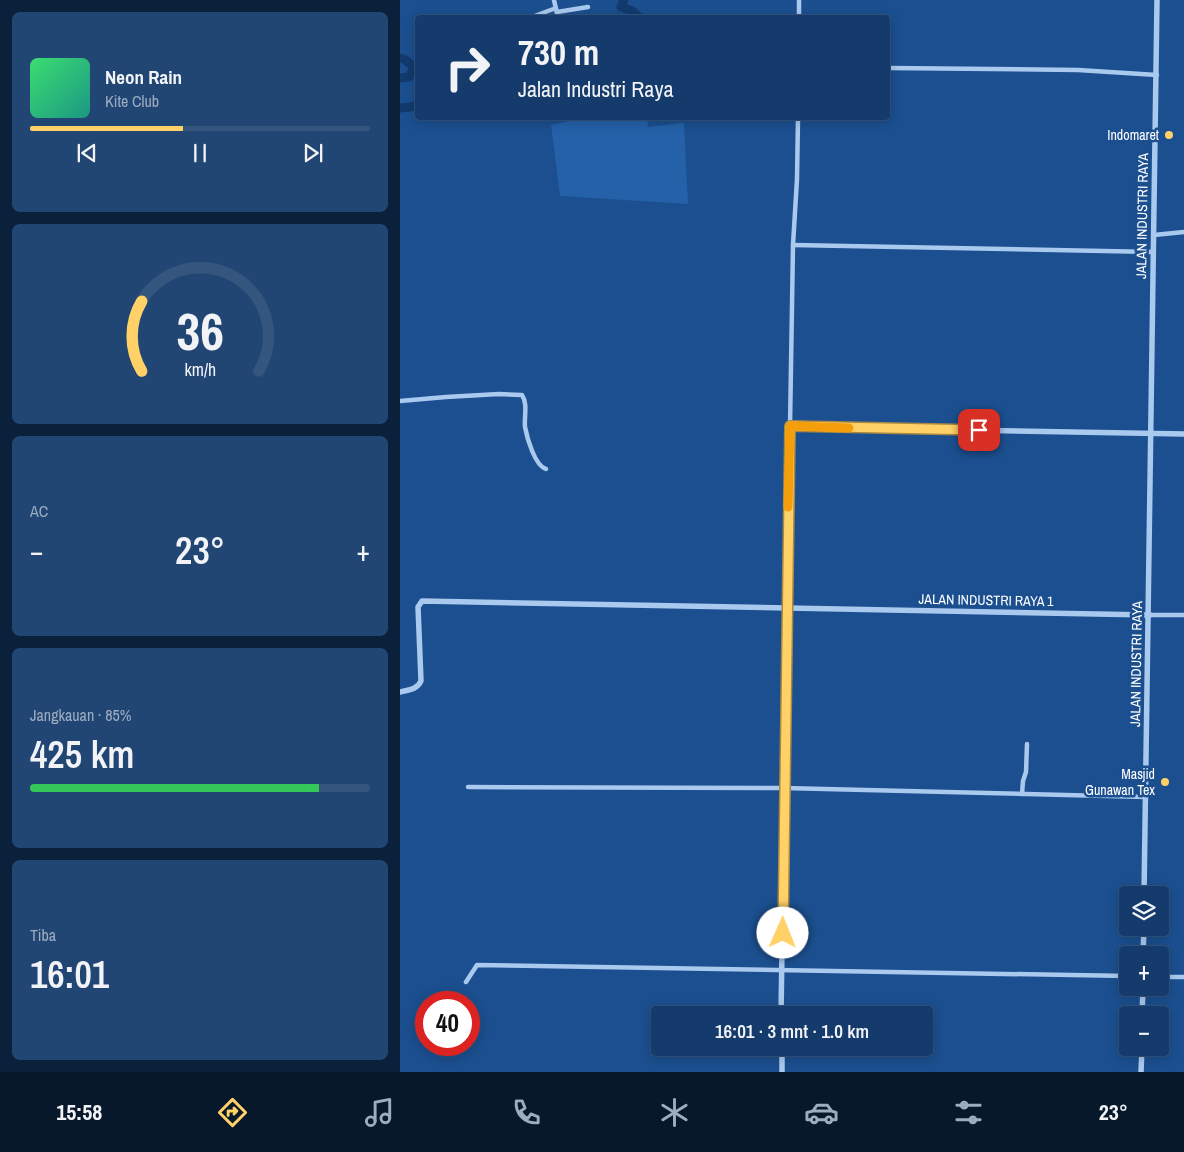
<!DOCTYPE html>
<html lang="id">
<head>
<meta charset="utf-8">
<style>
	body { margin:0; font-family:"Archivo Narrow",sans-serif; background:#214673; color:#f1f3f6; height:100vh; display:flex; flex-direction:column; font-size:19px; white-space:nowrap }
	* { box-sizing:border-box; margin:0 }
	p { font-size:16px; color:#9dadc1 }
	.icon { flex:none; width:28px; height:28px; fill:none; stroke:currentColor; stroke-width:2; stroke-linecap:round; stroke-linejoin:round }
	.map { position:relative; flex:1; overflow:hidden }
	.side { display:flex; flex-direction:column; gap:12px; padding:12px; background:#0b203b; width:400px }
	.side>* { flex:none }
	.hud { position:absolute; left:15px; top:15px; width:475px; height:105px; border-radius:5px; box-shadow:0 2px 12px #0003,0 0 0 1px #33557e; background:#143b6b; color:#f1f3f6; overflow:hidden }
	.tools { position:absolute; left:719px; top:886px; display:grid; gap:10px }
	.tools a { display:grid; place-items:center; width:50px; height:50px; border-radius:5px; background:#143b6b; box-shadow:0 2px 12px #0003,0 0 0 1px #33557e; font-size:25px }
	.speed { position:absolute; left:15px; top:991px; display:flex; gap:10px; font-size:25px; font-weight:700; text-align:center }
	.speed>* { display:grid; place-content:center; width:65px; height:65px; border-radius:50%; background:#143b6b; box-shadow:0 2px 12px #0003,0 0 0 1px #33557e; line-height:1 }
	.speed .limit { border:8px solid #d22; background:#fff; color:#111 }
	.pin { position:absolute; display:grid; place-items:center; width:42px; height:42px; color:#fff; margin:-21px; border-radius:10px; box-shadow:0 2px 8px #0006 }
	.me { position:absolute; width:55px; margin:-28px; rotate:1deg; stroke-linejoin:round; filter:drop-shadow(0 0 4px #0008) }
	.turn { display:flex; align-items:center; gap:18px; height:105px; padding:0 20px; font-size:22px }
	.turn .icon { width:65px; height:65px; stroke-width:2.5 }
	.turn b { display:block; font-size:35px; line-height:42px }
	.big { font-size:38px; font-weight:600; line-height:1.1 }
	.side .tile { flex:1; display:flex; flex-direction:column; justify-content:center; gap:8px; min-width:0; padding:0 18px; border-radius:8px; background:#214673 }
	.side .dial { align-items:center; gap:0 }
	.dial svg { height:130px; overflow:visible; fill:none; stroke:#33557e; stroke-width:7; stroke-linecap:round; text-anchor:middle }
	.dial text { fill:#f1f3f6; stroke:none }
	.song { display:flex; align-items:center; gap:15px }
	.cover { width:60px; height:60px; border-radius:8px; background:linear-gradient(135deg,hsl(140 70% 55%),hsl(170 70% 35%)) }
	.played { height:5px; border-radius:2px; background:linear-gradient(90deg,#ffd166 45%,#33557e 45%) }
	.keys { display:flex; justify-content:space-around; direction:ltr }
	.heat { display:flex; justify-content:space-between; align-items:center; font-size:28px; direction:ltr }
	.charge { height:8px; border-radius:4px; background:linear-gradient(90deg,#34c759 85%,#33557e 0) }
	.trip { position:absolute; left:251px; top:1006px; width:282px; height:50px; border-radius:5px; background:#143b6b; box-shadow:0 2px 12px #0003,0 0 0 1px #33557e; font-weight:600; line-height:50px; text-align:center }
	.menu { display:flex; height:80px; justify-content:space-around; align-items:center; background:#08182b; color:#9dadc1 }
	.menu .icon { width:35px; height:35px }
	.menu .current { color:#ffd166 }
	.menu b { font-size:22px; color:#f1f3f6 }
	main { display:flex; flex:1; min-height:0 }
	.map>svg:first-child { display:block }
	.green { fill:#2461a8 }
	.lines { fill:none; stroke-linecap:round; stroke-linejoin:round }
	.river { stroke:#123a6d; stroke-width:9 }
	.minor { stroke:#a9c9ee; stroke-width:4.5 }
	.tertiary { stroke:#a9c9ee; stroke-width:5.5 }
	.route-casing { stroke:#a68842; stroke-width:12 }
	.route { stroke:#ffd166; stroke-width:9 }
	.slow { stroke:#f59e0b; stroke-width:9 }
	.poi-dot { fill:#ffd166; stroke:#1b4f8f; stroke-width:2 }
	.labels { text-anchor:middle; dominant-baseline:central; stroke-width:5; stroke-linejoin:round; paint-order:stroke }
	.poi-label { font-size:14px; fill:#fff; stroke:#1b4f8f; text-anchor:end }
	.street-label { font-size:14px; fill:#fff; stroke:#1b4f8f }
</style>
</head>
<body>
<main>
<section class="side">
<div class="tile">
<div class="song"><i class="cover"></i><div><b>Neon Rain</b><p>Kite Club</p></div></div>
<div class="played"></div>
<div class="keys"><svg class="icon" aria-label="previous" viewBox="0 0 24 24"><path d="M18 5L8 12l10 7zM5 5v14"/></svg><svg class="icon" aria-label="pause" viewBox="0 0 24 24"><path d="M8 5v14M16 5v14"/></svg><svg class="icon" aria-label="next" viewBox="0 0 24 24"><path d="M6 5l10 7-10 7zM19 5v14"/></svg></div>
</div>
<div class="tile dial"><svg viewBox="0 0 100 80">
<path d="M14 69A42 42 0 1 1 86 69"/>
<path d="M14 69A42 42 0 0 1 14 26" stroke="#ffd166"/>
<text x="50" y="56" font-size="32" font-weight="700">36</text>
<text x="50" y="72" font-size="11">km/h</text>
</svg></div>
<div class="tile"><p>AC</p>
<div class="heat"><a>−</a><b class="big">23°</b><a>+</a></div>
</div>
<div class="tile"><p>Jangkauan · 85%</p><b class="big">425 km</b><div class="charge"></div></div>
<div class="tile"><p>Tiba</p><b class="big">16:01</b></div>
</section>
<div class="map">
<svg width="784" height="1072" viewBox="0 0 784 1072">
	<rect width="100%" height="100%" fill="#1b4f8f"/>
	<path class="green" d="M 184,118 L 247,118 L 248,127 L 284,123 L 288,204 L 160,196 L 151,125 Z"/>
	<g class="lines">
		<g class="river">
			<path d="M 224,0 L 221,7 L 232,11 L 240,18"/>
			<path d="M 0,58 L 4,59 L 14,67 L 9,77 L 0,78"/>
			<path d="M 0,108 L 18,106"/>
		</g>
		<g class="minor">
			<path d="M 154,0 L 158,18"/>
			<path d="M 157,12 L 188,7"/>
			<path d="M 132,17 L 156,8"/>
			<path d="M 399,18 L 399,0"/>
			<path d="M 488,68 L 678,70 L 757,75"/>
			<path d="M 754,235 L 784,232"/>
			<path d="M 393,245 L 754,252"/>
			<path d="M 0,401 L 46,397 L 99,394 L 122,395 C 128,404 124,416 125,427 C 127,438 135,466 146,469"/>
			<path d="M 390,427 L 393,245 L 397,179 L 398,118"/>
			<path d="M 750,615 L 784,615"/>
			<path d="M 68,787 L 384,788 L 746,797"/>
			<path d="M 622,794 L 623,781 L 626,772 L 627,744"/>
			<path d="M 760,977 L 784,977"/>
			<path d="M 66,982 L 77,965 L 728,976"/>
		</g>
		<g class="tertiary">
			<path d="M 0,692 C 8,690 17,690 21,681 L 18,607 L 22,601 L 750,615"/>
			<path d="M 744,895 L 757,0"/>
			<path d="M 743,955 L 744,928"/>
			<path d="M 381,1015 L 390,427 L 784,434"/>
			<path d="M 742,1015 L 743,988"/>
			<path d="M 382,1072 L 382,1048"/>
			<path d="M 741,1072 L 742,1048"/>
		</g>
	</g>
	<g class="lines">
		<defs>
			<path id="route" d="M 383,933 L 390,426 L 579,430"/>
		</defs>
		<use href="#route" class="route-casing"/>
		<use href="#route" class="route"/>
		<path class="slow" d="M 388,507 L 390,426 L 449,428"/>
	</g>
	<g class="poi-dot">
		<circle cx="769" cy="135" r="5"/>
		<circle cx="765" cy="782" r="5"/>
	</g>
	<g class="labels">
		<g class="poi-label">
			<text x="759" y="135">Indomaret</text>
			<text x="755" y="774">Masjid<tspan x="755" dy="16">Gunawan Tex</tspan></text>
		</g>
		<g class="street-label">
			<text transform="translate(742 216) rotate(-89)">JALAN INDUSTRI RAYA</text>
			<text transform="translate(586 600) rotate(1)">JALAN INDUSTRI RAYA 1</text>
			<text transform="translate(736 664) rotate(-89)">JALAN INDUSTRI RAYA</text>
		</g>
	</g>
</svg>
<div class="tools">
<a><svg class="icon" aria-label="layers" viewBox="0 0 24 24"><path d="M12 4l9 5-9 5-9-5zM3 14l9 5 9-5"/></svg></a>
<a>+</a>
<a>−</a>
</div>
<div class="speed"><div class="limit">40</div></div>
<div class="pin" style="left:579px;top:430px;background:#d93025"><svg class="icon" aria-label="arrive" viewBox="0 0 24 24"><path d="M6 21V4h12l-3 4 3 4H6"/></svg></div>
<svg class="me" style="left:383px;top:933px" viewBox="-20 -20 40 40"><circle r="19" fill="#fff"/><path d="M0-13L10 11 0 6-10 11z" fill="#ffd166"/></svg>
<div class="trip">16:01 · 3 mnt · 1.0 km</div>
<div class="hud">
<div class="turn"><svg class="icon" aria-label="right" viewBox="0 0 24 24"><path d="M7 20v-9h11M14 6l5 5-5 5"/></svg><div><b>730 m</b>Jalan Industri Raya</div></div>
</div>
</div>
</main>
<nav class="menu">
<b>15:58</b>
<svg class="icon current" aria-label="directions" viewBox="0 0 24 24"><path d="M12 3l9 9-9 9-9-9zM9 14v-3h6M13 9l2 2-2 2"/></svg>
<svg class="icon" aria-label="music" viewBox="0 0 24 24"><path d="M9 18V5l10-2v13"/><circle cx="6" cy="18" r="3"/><circle cx="16" cy="16" r="3"/></svg>
<svg class="icon" aria-label="phone" viewBox="0 0 24 24"><path d="M5 4h4l2 5-3 2q2 4 5 5l2-3 5 2v4C11 20 4 13 5 4z"/></svg>
<svg class="icon" aria-label="climate" viewBox="0 0 24 24"><path d="M12 3v18M4 7l16 10M4 17L20 7"/></svg>
<svg class="icon" aria-label="car" viewBox="0 0 24 24"><path d="M5 17H2v-5l4-1 3-4h7l3 4 3 1v5h-3M9 17h6M6 11h13"/><circle cx="7" cy="17" r="2"/><circle cx="17" cy="17" r="2"/></svg>
<svg class="icon" aria-label="filters" viewBox="0 0 24 24"><path d="M4 7h16M4 17h16"/><circle cx="9" cy="7" r="2"/><circle cx="15" cy="17" r="2"/></svg>
<b>23°</b>
</nav>
</body>
</html>
